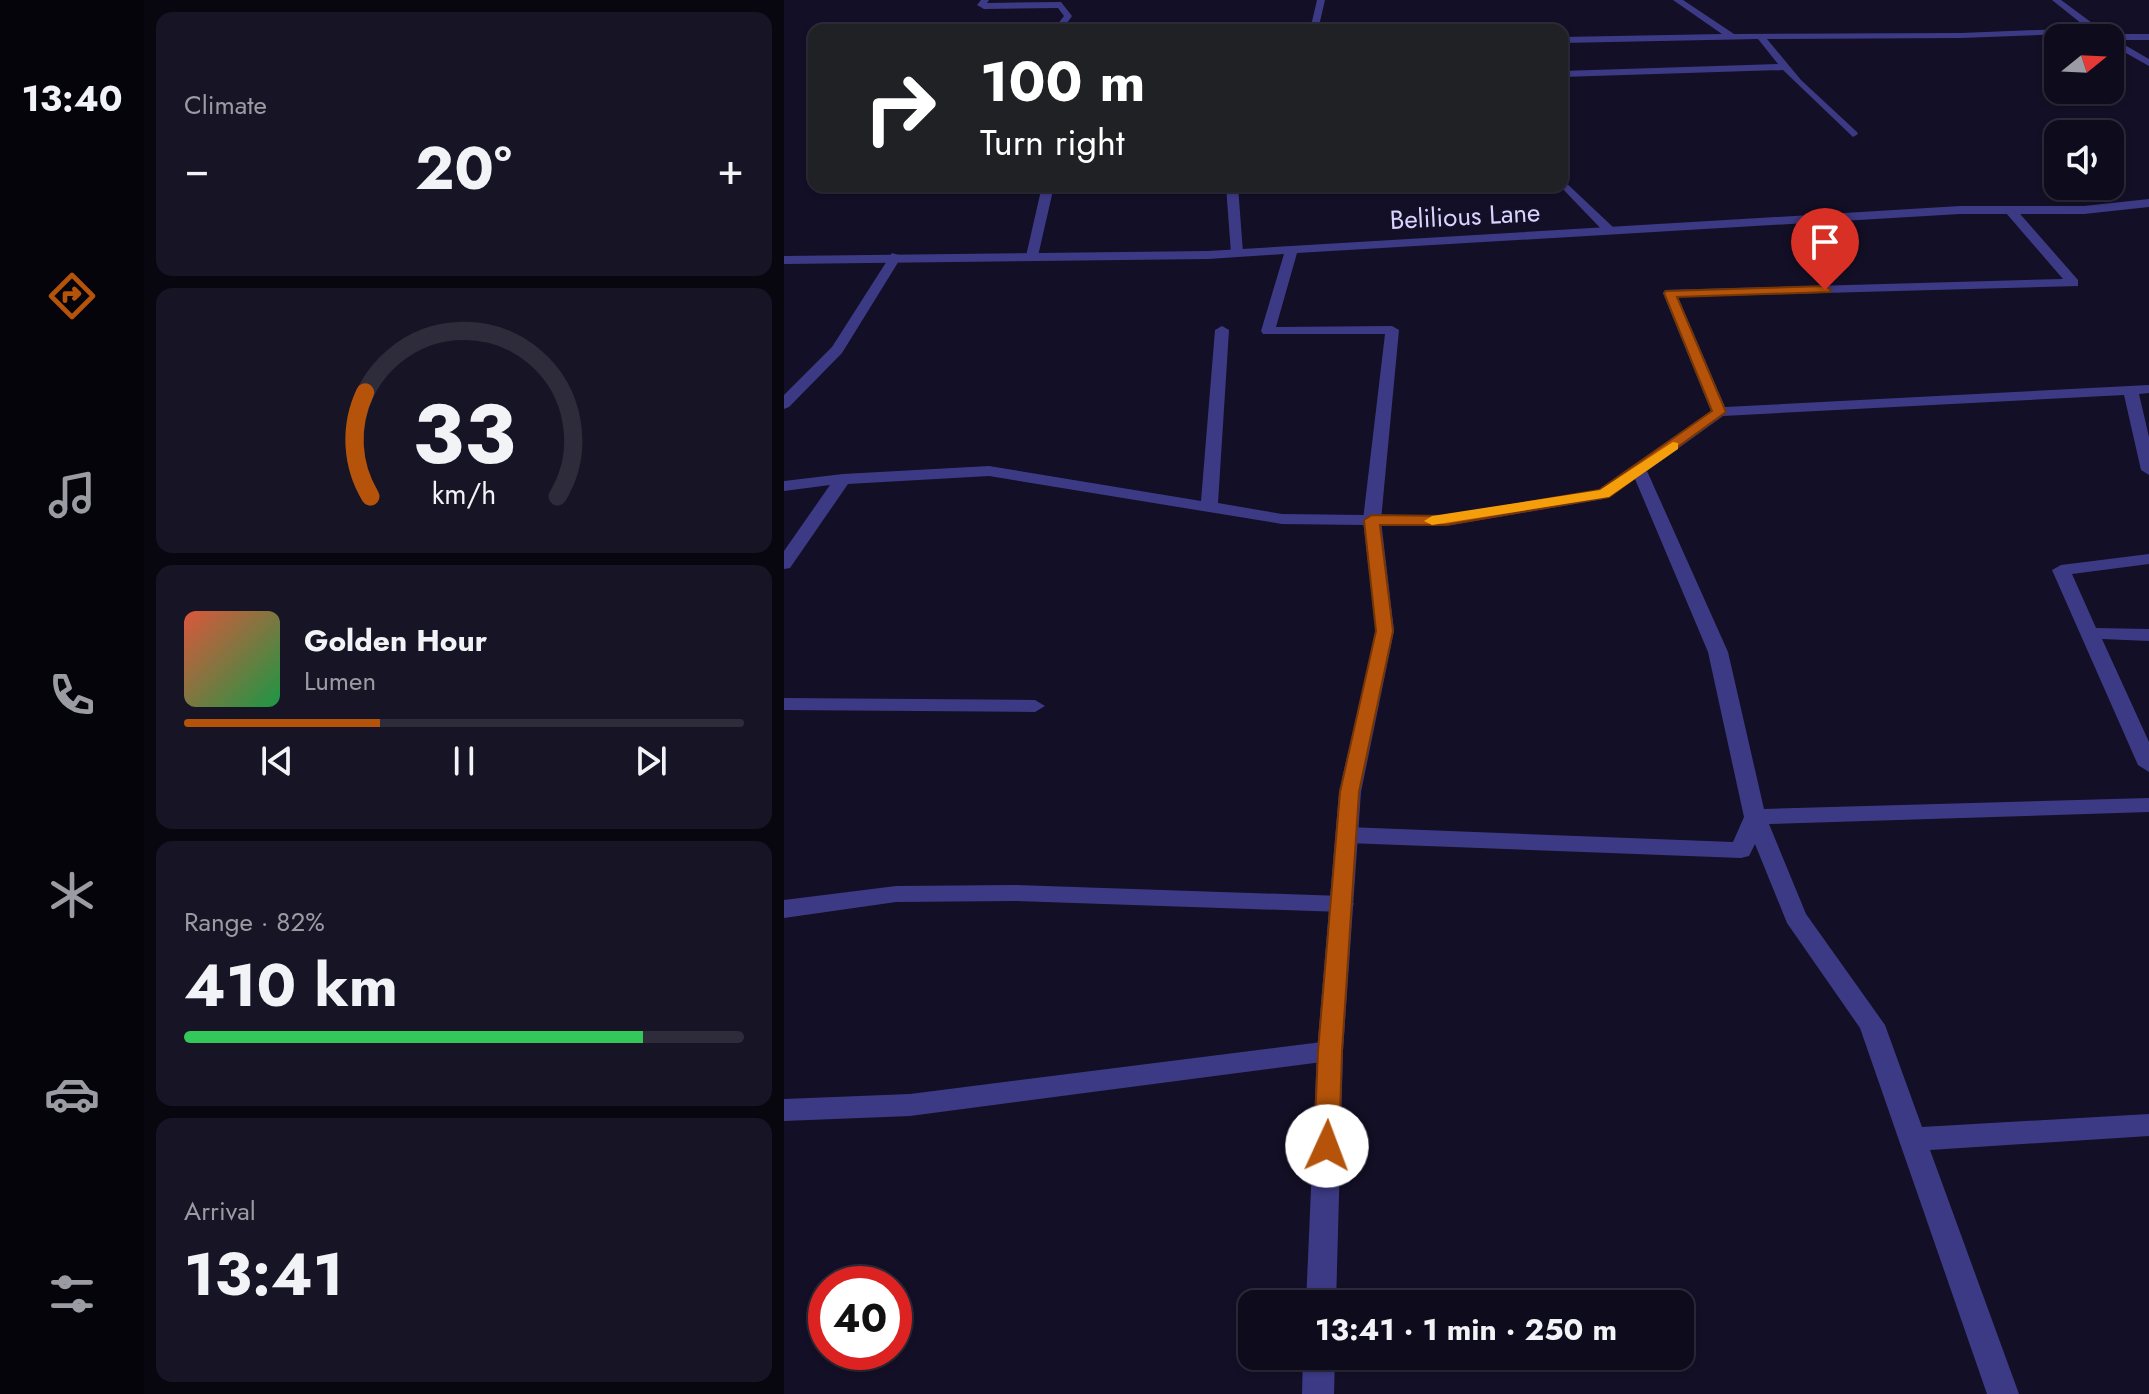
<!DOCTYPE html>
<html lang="en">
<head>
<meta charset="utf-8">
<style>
	body { margin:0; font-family:Jost,sans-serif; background:#171425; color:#f1f3f6; height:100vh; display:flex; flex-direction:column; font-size:30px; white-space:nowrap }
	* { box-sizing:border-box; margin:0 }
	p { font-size:26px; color:#9b9ba3 }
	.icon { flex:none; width:44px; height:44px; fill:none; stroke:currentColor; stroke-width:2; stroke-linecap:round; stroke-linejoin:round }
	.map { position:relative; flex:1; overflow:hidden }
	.side { display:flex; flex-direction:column; gap:12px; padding:12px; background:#08060f; width:640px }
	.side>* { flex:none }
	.hud { position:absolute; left:24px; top:24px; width:760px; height:168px; border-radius:16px; box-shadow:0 2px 6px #0004,0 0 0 2px #2e2b3b; background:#202124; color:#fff; overflow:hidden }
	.needle { width:52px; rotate:72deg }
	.buttons { position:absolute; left:1260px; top:24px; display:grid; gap:16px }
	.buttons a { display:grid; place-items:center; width:80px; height:80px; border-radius:16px; background:#0e0b1c; box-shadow:0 2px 6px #0004,0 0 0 2px #2e2b3b; font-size:40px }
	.speed { position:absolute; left:24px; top:1266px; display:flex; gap:16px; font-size:40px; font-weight:700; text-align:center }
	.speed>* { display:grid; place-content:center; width:104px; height:104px; border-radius:50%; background:#0e0b1c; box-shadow:0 2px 6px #0004,0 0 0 2px #2e2b3b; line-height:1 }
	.speed .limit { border:12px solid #d22; background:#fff; color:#111 }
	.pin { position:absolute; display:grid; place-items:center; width:68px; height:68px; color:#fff; margin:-82px -34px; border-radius:50% 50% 50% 0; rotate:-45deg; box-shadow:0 0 8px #0007 }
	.pin .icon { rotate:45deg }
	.me { position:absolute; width:88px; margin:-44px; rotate:2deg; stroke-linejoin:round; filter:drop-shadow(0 0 6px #0008) }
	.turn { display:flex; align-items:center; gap:28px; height:168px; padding:0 40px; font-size:36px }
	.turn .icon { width:104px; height:104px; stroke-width:2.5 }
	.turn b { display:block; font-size:56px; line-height:68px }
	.big { font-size:60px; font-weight:700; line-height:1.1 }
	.side .tile { flex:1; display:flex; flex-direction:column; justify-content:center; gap:12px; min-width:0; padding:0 28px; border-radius:16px; background:#171425 }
	.side .dial { align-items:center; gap:0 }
	.dial svg { height:208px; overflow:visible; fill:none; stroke:#2e2b3b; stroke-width:7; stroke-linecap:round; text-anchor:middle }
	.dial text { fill:#f1f3f6; stroke:none }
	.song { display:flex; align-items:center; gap:24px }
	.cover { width:96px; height:96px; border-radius:12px; background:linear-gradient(135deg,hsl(10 70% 55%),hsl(140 70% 35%)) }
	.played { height:8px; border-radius:4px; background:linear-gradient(90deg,#b45309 35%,#2e2b3b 35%) }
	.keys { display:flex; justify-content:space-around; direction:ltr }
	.heat { display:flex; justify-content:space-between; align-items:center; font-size:44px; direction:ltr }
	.charge { height:12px; border-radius:6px; background:linear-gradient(90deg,#34c759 82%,#2e2b3b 0) }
	.trip { position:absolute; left:454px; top:1290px; width:456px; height:80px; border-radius:16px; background:#0e0b1c; box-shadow:0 2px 6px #0004,0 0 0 2px #2e2b3b; font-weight:700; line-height:80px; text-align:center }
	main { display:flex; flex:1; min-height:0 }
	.dock { display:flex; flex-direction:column; width:144px; justify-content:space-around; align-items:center; background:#06040b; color:#9b9ba3 }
	.dock .icon { width:56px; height:56px }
	.dock .current { color:#b45309 }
	.dock b { font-size:36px; color:#f1f3f6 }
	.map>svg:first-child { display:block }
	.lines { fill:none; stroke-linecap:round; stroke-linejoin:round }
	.service { fill:#3d3a85; fill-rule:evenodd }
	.minor { fill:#3d3a85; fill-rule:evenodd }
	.tertiary { fill:#3d3a85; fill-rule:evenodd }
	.route { fill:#b45309; stroke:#753606; stroke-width:2 }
	.slow { fill:#f59e0b }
	.labels { text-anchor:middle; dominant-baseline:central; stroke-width:8; stroke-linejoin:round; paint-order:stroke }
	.far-street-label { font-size:26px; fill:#d9d4ff; stroke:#130f26 }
</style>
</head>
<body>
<main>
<nav class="dock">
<b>13:40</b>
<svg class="icon current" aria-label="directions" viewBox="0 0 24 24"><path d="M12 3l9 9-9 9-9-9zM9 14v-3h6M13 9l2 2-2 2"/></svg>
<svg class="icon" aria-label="music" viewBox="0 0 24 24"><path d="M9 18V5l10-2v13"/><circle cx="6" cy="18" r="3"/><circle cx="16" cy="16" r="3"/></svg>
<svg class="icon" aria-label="phone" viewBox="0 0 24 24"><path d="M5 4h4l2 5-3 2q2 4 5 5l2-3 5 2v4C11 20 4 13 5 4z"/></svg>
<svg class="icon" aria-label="climate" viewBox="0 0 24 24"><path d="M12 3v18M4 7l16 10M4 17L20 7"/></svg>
<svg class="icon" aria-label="car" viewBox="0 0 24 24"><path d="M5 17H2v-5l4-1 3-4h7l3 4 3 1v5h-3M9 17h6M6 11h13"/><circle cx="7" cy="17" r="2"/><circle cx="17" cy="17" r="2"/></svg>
<svg class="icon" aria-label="filters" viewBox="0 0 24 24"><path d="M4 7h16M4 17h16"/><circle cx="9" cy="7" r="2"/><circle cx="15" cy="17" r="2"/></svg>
</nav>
<section class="side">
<div class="tile"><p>Climate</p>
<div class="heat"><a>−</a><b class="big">20°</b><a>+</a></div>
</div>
<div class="tile dial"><svg viewBox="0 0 100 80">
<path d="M14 69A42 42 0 1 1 86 69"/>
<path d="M14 69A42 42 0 0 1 12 29" stroke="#b45309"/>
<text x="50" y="56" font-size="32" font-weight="700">33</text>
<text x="50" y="72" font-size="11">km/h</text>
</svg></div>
<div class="tile">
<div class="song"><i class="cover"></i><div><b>Golden Hour</b><p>Lumen</p></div></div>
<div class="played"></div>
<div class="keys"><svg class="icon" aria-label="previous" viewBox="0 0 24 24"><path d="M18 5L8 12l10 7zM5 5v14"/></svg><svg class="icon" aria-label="pause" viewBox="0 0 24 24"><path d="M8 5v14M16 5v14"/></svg><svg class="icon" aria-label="next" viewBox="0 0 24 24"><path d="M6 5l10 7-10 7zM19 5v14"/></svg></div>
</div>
<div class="tile"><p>Range · 82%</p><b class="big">410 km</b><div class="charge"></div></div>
<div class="tile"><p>Arrival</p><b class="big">13:41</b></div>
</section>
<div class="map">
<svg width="1365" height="1394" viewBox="0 0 1365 1394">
	<rect width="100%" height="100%" fill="#130f26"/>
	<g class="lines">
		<g class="service">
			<path d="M 1222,207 L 1230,207 L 1294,280 L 1294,286 L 894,297 L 941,407 L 1365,385 L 1365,393 L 1355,394 L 1365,437 L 1365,475 L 1357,470 L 1340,395 L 939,416 L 863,471 L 944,652 L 980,809 L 1365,798 L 1365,812 L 985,824 L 1022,914 L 1101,1025 L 1138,1127 L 1365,1114 L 1365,1136 L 1146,1150 L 1235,1394 L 1203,1394 L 1076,1028 L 1003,923 L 971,844 L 965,856 L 957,858 L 563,843 L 555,840 L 552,835 L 555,830 L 563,827 L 949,842 L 960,817 L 924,652 L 851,479 L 820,499 L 662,526 L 498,524 L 205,476 L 64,484 L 6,568 L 0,569 L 0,551 L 46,485 L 0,491 L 0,481 L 59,474 L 205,466 L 417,501 L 431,330 L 438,326 L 445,330 L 434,503 L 498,514 L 662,516 L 815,490 L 927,411 L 879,293 L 881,290 L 1279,279 L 1222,213 Z"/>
			<path d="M 108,253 L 118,256 L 58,353 L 5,407 L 0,409 L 0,395 L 48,347 Z"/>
			<path d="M 1365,554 L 1365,564 L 1288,574 L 1312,628 L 1365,629 L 1365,641 L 1318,639 L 1365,742 L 1365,772 L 1354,765 L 1268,570 L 1277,565 Z"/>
			<path d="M 0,698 L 251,700 L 261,706 L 251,712 L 0,710 Z"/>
			<path d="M 546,1041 L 555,1044 L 559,1051 L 555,1058 L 546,1061 L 126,1116 L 0,1121 L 0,1099 L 126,1094 Z"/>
		</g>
		<g class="minor">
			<path d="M 197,0 L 205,0 L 203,3 L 277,2 L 288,16 L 278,30 L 269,30 L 280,16 L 274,8 L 200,9 L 193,5 Z"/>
			<path d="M 533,0 L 541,0 L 534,30 L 526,30 Z"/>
			<path d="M 889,0 L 899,0 L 950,34 L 1177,33 L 1303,28 L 1268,0 L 1277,0 L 1323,34 L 1365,34 L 1365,40 L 1332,40 L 1365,59 L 1365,66 L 1326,44 L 1326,38 L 1316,38 L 1309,33 L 1177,38 L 983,39 L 1017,80 L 1073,132 L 1074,134 L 1069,137 L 999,70 L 778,77 L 778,71 L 994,64 L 974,39 L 778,43 L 778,37 L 938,34 Z"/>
			<path d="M 778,179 L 830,228 L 830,234 L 822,234 L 776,186 Z"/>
			<path d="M 258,186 L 270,186 L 254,256 L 248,260 L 242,256 Z"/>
			<path d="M 442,186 L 454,186 L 459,253 L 453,257 L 447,253 Z"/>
			<path d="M 232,885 L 558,896 L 566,898 L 570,904 L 566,910 L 558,912 L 232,901 L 112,902 L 0,918 L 0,900 L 112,886 Z"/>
		</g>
		<g class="tertiary">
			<path d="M 1365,199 L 1365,207 L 1300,214 L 1176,214 L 513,253 L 492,327 L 608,326 L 615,330 L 597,520 L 610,631 L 577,792 L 559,1051 L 552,1304 L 522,1304 L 533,1051 L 555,792 L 592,631 L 579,520 L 601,334 L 479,334 L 477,331 L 500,254 L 424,259 L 0,264 L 0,256 L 424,251 L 1176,206 L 1300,206 Z"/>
			<path d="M 519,1356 L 551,1356 L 550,1394 L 518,1394 Z"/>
		</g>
	</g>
	<path class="route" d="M 1041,286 L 1047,290 L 1045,292 L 893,297 L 942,412 L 825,497 L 662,525 L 596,525 L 609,631 L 575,792 L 558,1051 L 555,1146 L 551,1154 L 543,1157 L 534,1154 L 530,1146 L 534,1051 L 556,792 L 592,631 L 580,520 L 588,515 L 662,516 L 815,490 L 928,411 L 880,293 L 882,291 Z"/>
	<path class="slow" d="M 889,442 L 894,443 L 894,449 L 825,497 L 648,525 L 640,521 L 648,516 L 816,490 Z"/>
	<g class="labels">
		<g class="far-street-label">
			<text transform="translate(681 216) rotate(-3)">Belilious Lane</text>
		</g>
	</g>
</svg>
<div class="buttons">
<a><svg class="needle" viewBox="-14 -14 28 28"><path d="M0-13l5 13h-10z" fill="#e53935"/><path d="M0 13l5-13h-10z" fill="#9b9ba3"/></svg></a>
<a><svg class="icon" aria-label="sound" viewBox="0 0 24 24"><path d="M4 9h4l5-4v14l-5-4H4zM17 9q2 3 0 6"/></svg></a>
</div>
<div class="speed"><div class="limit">40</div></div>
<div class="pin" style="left:1041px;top:290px;background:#d93025"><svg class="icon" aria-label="arrive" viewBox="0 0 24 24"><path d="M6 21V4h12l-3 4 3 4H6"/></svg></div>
<svg class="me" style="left:543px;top:1146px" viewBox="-20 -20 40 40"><circle r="19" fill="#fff"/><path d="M0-13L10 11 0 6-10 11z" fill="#b45309"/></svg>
<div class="trip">13:41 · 1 min · 250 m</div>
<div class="hud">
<div class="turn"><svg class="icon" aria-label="right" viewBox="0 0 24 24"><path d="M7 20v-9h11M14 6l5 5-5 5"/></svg><div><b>100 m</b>Turn right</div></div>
</div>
</div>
</main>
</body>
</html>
